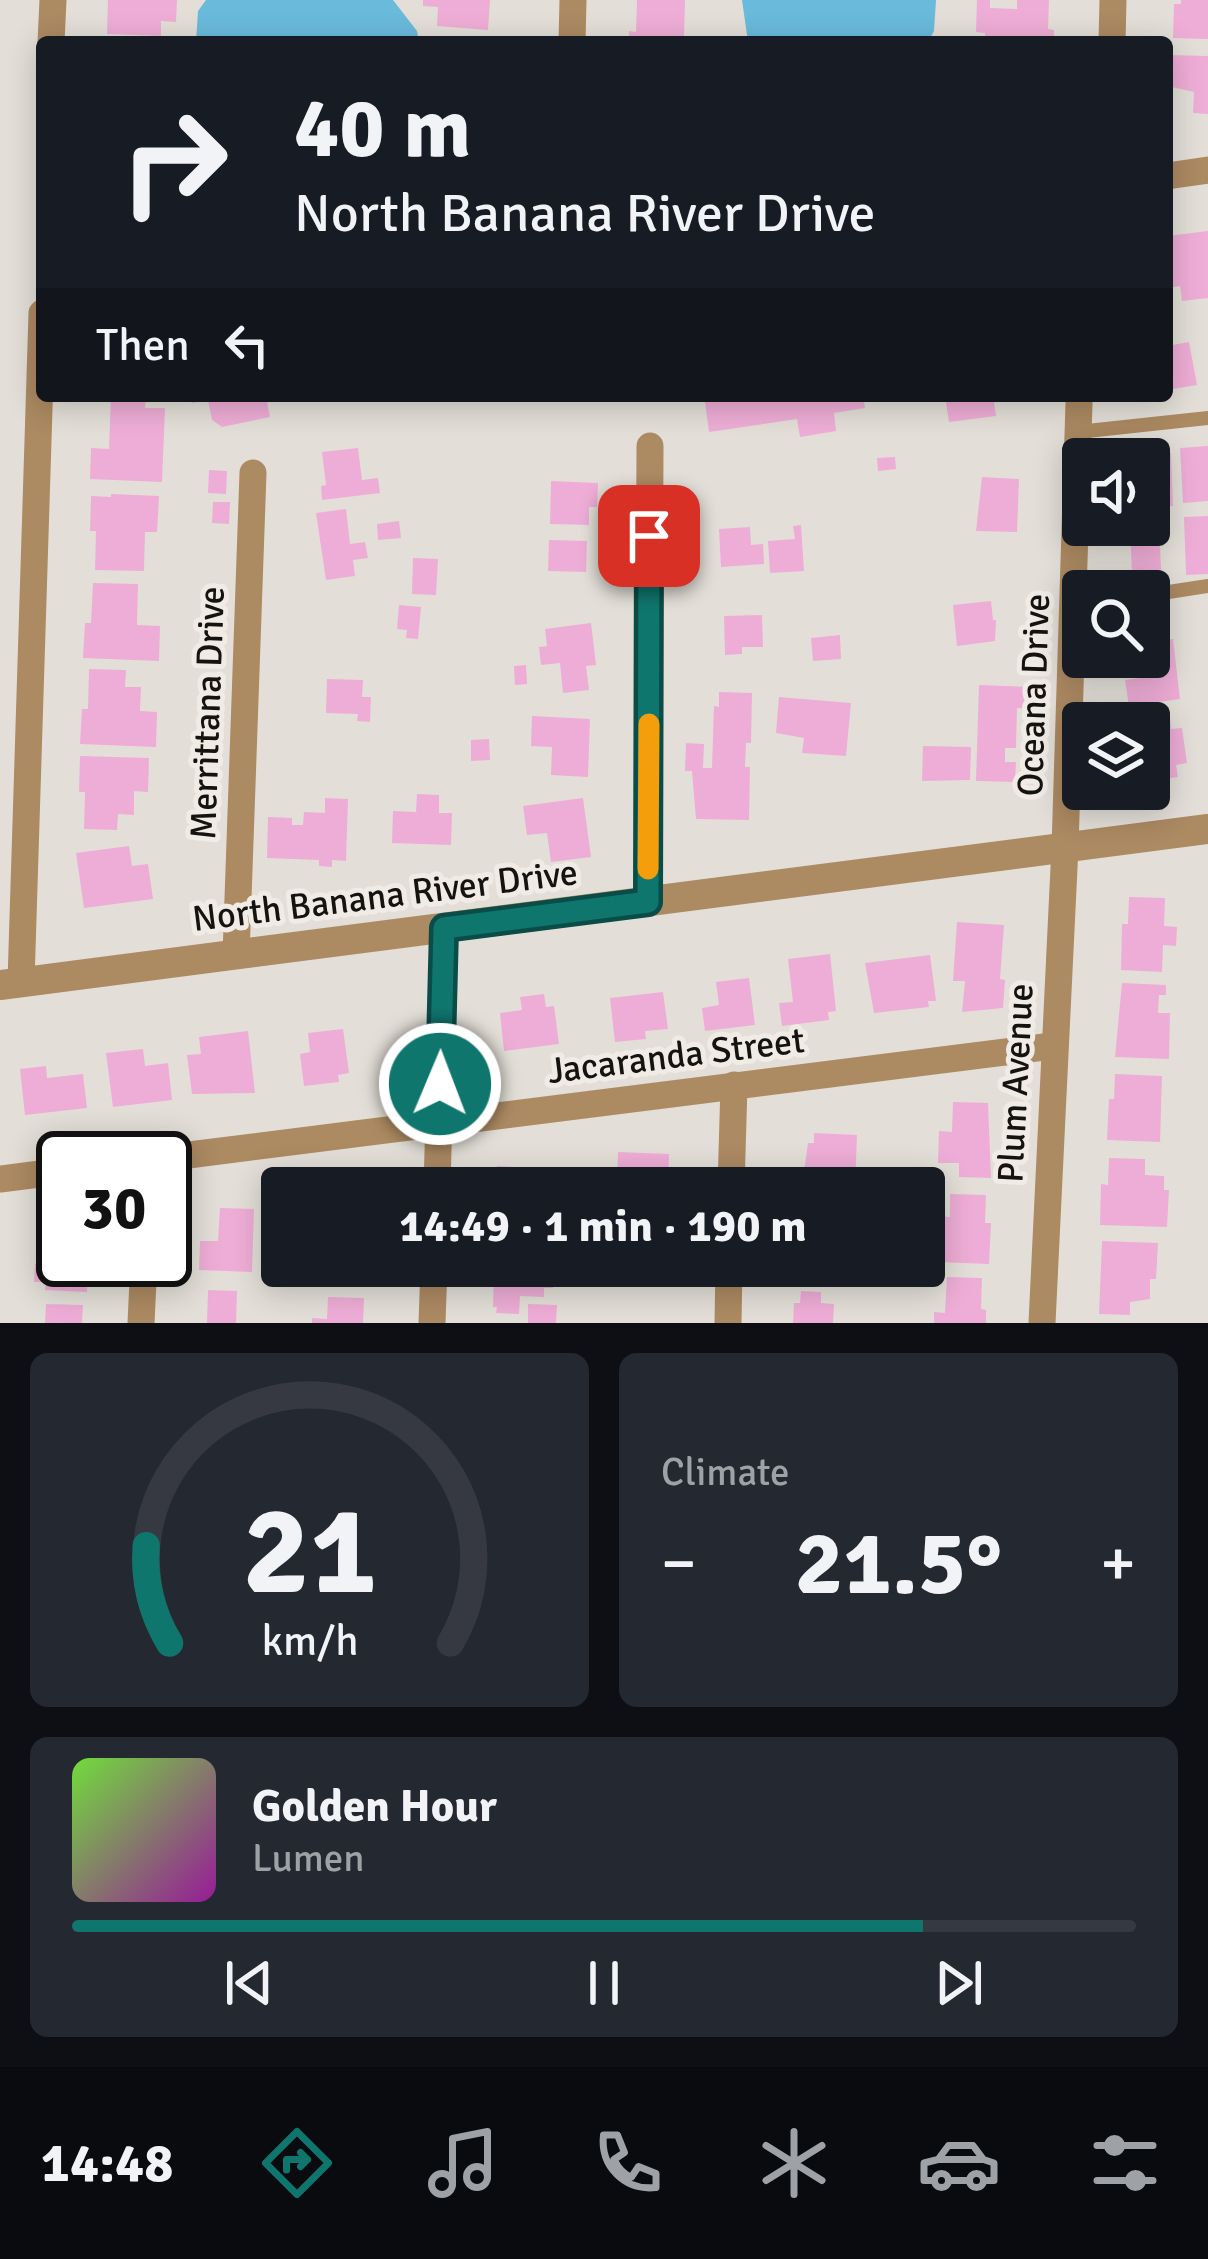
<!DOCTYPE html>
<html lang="en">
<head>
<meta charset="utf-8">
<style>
	body { margin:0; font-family:Signika,sans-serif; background:#242831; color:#f1f3f6; height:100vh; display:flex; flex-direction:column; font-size:45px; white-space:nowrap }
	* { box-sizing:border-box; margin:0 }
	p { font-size:39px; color:#9ea1a6 }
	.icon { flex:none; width:66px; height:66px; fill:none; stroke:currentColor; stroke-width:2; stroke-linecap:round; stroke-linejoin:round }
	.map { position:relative; height:1323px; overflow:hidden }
	.sheet { display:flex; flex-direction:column; gap:30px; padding:30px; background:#0d0f14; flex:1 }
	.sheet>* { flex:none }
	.guide { position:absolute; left:36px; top:36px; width:1137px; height:366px; border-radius:12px; box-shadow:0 6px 30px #0003; background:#171b24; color:#f1f3f6; overflow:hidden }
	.tools { position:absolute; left:1062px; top:438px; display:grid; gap:24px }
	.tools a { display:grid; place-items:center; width:108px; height:108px; border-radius:12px; background:#171b24; box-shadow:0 6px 30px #0003; font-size:60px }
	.speed { position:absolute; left:36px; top:1131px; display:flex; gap:24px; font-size:60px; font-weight:700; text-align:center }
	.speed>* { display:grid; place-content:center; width:156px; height:156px; border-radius:50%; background:#171b24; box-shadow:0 6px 30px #0003; line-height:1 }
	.speed .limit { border:6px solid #111; border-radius:18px; background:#fff; color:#111 }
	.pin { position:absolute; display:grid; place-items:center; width:102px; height:102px; color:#fff; margin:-51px; border-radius:24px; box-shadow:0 6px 18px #0006 }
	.me { position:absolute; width:132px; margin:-66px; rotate:1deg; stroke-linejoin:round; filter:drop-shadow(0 0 9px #0008) }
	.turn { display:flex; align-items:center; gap:42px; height:252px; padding:0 60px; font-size:54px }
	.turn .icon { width:156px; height:156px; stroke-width:2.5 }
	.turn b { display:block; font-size:84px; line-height:102px }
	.then { display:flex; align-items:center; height:114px; padding:0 60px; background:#0003; gap:24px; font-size:45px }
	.big { font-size:90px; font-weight:700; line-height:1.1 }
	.sheet .widget { flex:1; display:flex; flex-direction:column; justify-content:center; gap:18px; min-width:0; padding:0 42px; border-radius:18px; background:#242831 }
	.sheet .dial { align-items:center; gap:0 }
	.dial svg { height:312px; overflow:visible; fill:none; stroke:#363941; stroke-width:7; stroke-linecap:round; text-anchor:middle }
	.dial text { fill:#f1f3f6; stroke:none }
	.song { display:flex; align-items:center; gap:36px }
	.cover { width:144px; height:144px; border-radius:18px; background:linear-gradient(135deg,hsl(100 70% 55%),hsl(300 70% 35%)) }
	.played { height:12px; border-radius:6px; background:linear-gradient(90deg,#0f766e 80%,#363941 80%) }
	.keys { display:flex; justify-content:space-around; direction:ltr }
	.heat { display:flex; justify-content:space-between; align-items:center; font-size:66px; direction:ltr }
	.sheet .tiles { flex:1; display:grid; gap:30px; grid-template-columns:1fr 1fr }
	.widget:last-child { grid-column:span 2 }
	.trip { position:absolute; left:261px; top:1167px; width:684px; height:120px; border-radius:12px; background:#171b24; box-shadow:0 6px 30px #0003; font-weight:700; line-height:120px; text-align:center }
	.dock { display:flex; height:192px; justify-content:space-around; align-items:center; background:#090b0e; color:#9ea1a6 }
	.dock .icon { width:84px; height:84px }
	.dock .active { color:#0f766e }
	.dock b { font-size:54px; color:#f1f3f6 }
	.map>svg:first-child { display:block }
	.water { fill:#6abadc }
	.building { fill:#eeadd6 }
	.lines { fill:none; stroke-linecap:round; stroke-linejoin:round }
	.service { stroke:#ac8a62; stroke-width:14 }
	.minor { stroke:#ac8a62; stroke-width:27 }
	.tertiary { stroke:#ac8a62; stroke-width:30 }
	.route-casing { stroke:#0a4d48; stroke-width:30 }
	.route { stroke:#0f766e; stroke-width:21 }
	.slow { stroke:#f59e0b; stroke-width:21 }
	.labels { text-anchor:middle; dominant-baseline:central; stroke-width:10; stroke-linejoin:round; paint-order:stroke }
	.street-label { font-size:36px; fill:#141310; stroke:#f0ece5 }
</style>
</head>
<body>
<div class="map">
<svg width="1208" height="1323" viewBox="0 0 1208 1323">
	<rect width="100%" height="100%" fill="#e3dfd8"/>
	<g class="water">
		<path d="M 206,0 L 393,0 L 417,31 L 419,42 L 196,42 L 198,11 Z"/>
		<path d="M 742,0 L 936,0 L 934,31 L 928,42 L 748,42 Z"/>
	</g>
	<g class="building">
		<path d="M 108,0 L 177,0 L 176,22 L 161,21 L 161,36 L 107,34 Z"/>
		<path d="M 423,0 L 490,0 L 488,30 L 437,26 L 438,7 L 423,6 Z"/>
		<path d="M 637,0 L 685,0 L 684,36 L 696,37 L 696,42 L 629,42 L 629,31 L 636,32 Z"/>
		<path d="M 977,0 L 990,0 L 990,8 L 1017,9 L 1017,0 L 1049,0 L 1048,29 L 1054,30 L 1054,42 L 985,42 L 985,33 L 976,32 Z"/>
		<path d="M 1181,0 L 1208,0 L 1208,39 L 1173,38 L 1174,4 L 1181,4 Z"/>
		<path d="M 1167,55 L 1208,56 L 1208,114 L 1193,113 L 1194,92 L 1167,86 Z"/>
		<path d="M 1208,231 L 1208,298 L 1182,301 L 1180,286 L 1167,288 L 1167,236 Z"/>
		<path d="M 1189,342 L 1197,385 L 1167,390 L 1167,346 Z"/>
		<path d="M 111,396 L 146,396 L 145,408 L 165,408 L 162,482 L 90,479 L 91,448 L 109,449 Z"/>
		<path d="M 190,396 L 266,396 L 270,417 L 222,427 L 212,420 L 208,400 L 192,403 Z"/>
		<path d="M 744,396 L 863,396 L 865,408 L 834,413 L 836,431 L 800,437 L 797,419 L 709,432 L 705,402 Z"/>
		<path d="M 945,396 L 993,396 L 996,416 L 949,422 Z"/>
		<path d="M 1208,446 L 1208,501 L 1183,503 L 1180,448 Z"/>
		<path d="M 358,448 L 362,480 L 378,478 L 380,493 L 322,500 L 321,486 L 326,485 L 322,452 Z"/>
		<path d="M 1171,453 L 1173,506 L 1149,507 L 1149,459 L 1127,459 L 1127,454 Z"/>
		<path d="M 895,457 L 896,469 L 878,471 L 877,458 Z"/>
		<path d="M 209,470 L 227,471 L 226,494 L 208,493 Z"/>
		<path d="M 982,477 L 1019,479 L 1017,532 L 976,531 Z"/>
		<path d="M 551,481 L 598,483 L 597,507 L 589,507 L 589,525 L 550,524 Z"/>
		<path d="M 111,494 L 159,496 L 157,532 L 145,532 L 144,571 L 95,570 L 96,531 L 90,531 L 91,496 L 111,497 Z"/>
		<path d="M 213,502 L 230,502 L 229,524 L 212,523 Z"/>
		<path d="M 346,509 L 350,544 L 365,542 L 368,558 L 353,560 L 355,576 L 326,580 L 316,513 Z"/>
		<path d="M 1208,516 L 1208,574 L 1186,575 L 1184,517 Z"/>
		<path d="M 399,521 L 401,538 L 378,540 L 377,524 Z"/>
		<path d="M 1159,522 L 1161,570 L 1132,576 L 1130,525 Z"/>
		<path d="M 801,525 L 804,571 L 770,573 L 768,541 L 795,539 L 793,526 Z"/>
		<path d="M 750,527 L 751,545 L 763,544 L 764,564 L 721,567 L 719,529 Z"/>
		<path d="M 549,540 L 587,541 L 586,572 L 548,571 Z"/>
		<path d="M 413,558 L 438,559 L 436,595 L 412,594 Z"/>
		<path d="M 93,583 L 138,584 L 137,625 L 160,626 L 159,661 L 83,658 L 85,623 L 91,623 Z"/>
		<path d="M 991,601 L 993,620 L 996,620 L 995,641 L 957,646 L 953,605 Z"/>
		<path d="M 399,605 L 421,607 L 418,639 L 406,638 L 407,630 L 397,629 Z"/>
		<path d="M 762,615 L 763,647 L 742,647 L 742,654 L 725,655 L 724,616 Z"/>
		<path d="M 591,623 L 596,665 L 586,666 L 589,690 L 563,693 L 560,663 L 541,665 L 539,647 L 547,646 L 545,629 Z"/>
		<path d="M 840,635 L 841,659 L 813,661 L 811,638 Z"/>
		<path d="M 1173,639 L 1180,699 L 1129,706 L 1125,680 L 1147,677 L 1140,658 L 1149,657 L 1149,642 Z"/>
		<path d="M 526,665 L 527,684 L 515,685 L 514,666 Z"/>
		<path d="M 89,669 L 126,670 L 125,687 L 141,687 L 140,711 L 157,712 L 156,747 L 80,744 L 82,709 L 88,709 Z"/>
		<path d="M 327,679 L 363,680 L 362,697 L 371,697 L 370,722 L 357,721 L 358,714 L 326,713 Z"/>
		<path d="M 979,685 L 1032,687 L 1032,709 L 1017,708 L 1016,748 L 1005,748 L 1005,762 L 1016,762 L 1015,782 L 976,781 Z"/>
		<path d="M 719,692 L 752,693 L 751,743 L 746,743 L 745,767 L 750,767 L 749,820 L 696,819 L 692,771 L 685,771 L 686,743 L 704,744 L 703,768 L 712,768 L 714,706 L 719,707 Z"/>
		<path d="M 779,697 L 851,703 L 846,756 L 802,753 L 804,738 L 776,733 Z"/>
		<path d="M 532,716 L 590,719 L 588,777 L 551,775 L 552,747 L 531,746 Z"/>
		<path d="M 1170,718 L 1171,729 L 1182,728 L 1187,763 L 1176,765 L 1178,777 L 1149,781 L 1149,721 Z"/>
		<path d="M 489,739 L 490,760 L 471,761 L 471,740 Z"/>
		<path d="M 923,746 L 971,747 L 970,780 L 922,781 Z"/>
		<path d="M 80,756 L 149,758 L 148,792 L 134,791 L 134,815 L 118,814 L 117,830 L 84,829 L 85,792 L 79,792 Z"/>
		<path d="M 417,794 L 439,795 L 439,813 L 452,813 L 451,845 L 392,843 L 393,811 L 416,812 Z"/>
		<path d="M 325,798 L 348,799 L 346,861 L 332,860 L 332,867 L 319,866 L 319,860 L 267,858 L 268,817 L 292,818 L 292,825 L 303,825 L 304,812 L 325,813 Z"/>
		<path d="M 583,798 L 591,857 L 551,862 L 547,833 L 527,835 L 523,806 Z"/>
		<path d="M 129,846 L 132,866 L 148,864 L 153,899 L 84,908 L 76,853 Z"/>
		<path d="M 1129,897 L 1165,898 L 1164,926 L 1177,927 L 1176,946 L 1163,945 L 1162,972 L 1121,970 L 1122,924 L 1128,924 Z"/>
		<path d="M 957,922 L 1004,925 L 1000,979 L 1005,980 L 1003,1008 L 962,1012 L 965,981 L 953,981 Z"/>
		<path d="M 830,954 L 836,1011 L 828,1012 L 829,1020 L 782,1026 L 779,1003 L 793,1002 L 788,959 Z"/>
		<path d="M 930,955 L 936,1001 L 928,1001 L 929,1007 L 874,1013 L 865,963 Z"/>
		<path d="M 749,978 L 755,1025 L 705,1031 L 702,1008 L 719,1005 L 716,982 Z"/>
		<path d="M 1122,983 L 1166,985 L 1166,995 L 1159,995 L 1158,1013 L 1170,1013 L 1169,1059 L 1115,1057 Z"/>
		<path d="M 663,992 L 668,1029 L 645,1031 L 646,1039 L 615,1042 L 610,998 Z"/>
		<path d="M 544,994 L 546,1007 L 554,1006 L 559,1044 L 504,1051 L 500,1013 L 522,1010 L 520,997 Z"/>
		<path d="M 343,1029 L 349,1073 L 338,1075 L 339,1082 L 304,1086 L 300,1054 L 310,1052 L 308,1033 Z"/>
		<path d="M 248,1031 L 255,1093 L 192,1094 L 187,1055 L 201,1054 L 199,1037 Z"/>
		<path d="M 143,1049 L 145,1066 L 168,1063 L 172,1100 L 113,1107 L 106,1053 Z"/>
		<path d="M 46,1066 L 47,1078 L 83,1074 L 87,1108 L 25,1115 L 20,1069 Z"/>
		<path d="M 1115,1074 L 1162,1076 L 1160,1142 L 1107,1140 L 1109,1099 L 1114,1099 Z"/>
		<path d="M 953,1102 L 988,1103 L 991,1178 L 959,1177 L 959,1163 L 938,1163 L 939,1131 L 952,1132 Z"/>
		<path d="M 814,1133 L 857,1135 L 855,1187 L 818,1186 L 818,1179 L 803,1179 L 808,1143 L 814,1143 Z"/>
		<path d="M 618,1152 L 669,1154 L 668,1188 L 617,1188 Z"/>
		<path d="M 1109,1158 L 1145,1159 L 1145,1175 L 1164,1176 L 1164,1190 L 1169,1190 L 1167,1227 L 1100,1225 L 1101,1184 L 1108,1185 Z"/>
		<path d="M 497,1166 L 532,1168 L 532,1188 L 496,1188 Z"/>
		<path d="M 950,1194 L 986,1195 L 985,1223 L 991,1223 L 989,1264 L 937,1262 L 938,1216 L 950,1217 Z"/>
		<path d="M 220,1208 L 254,1209 L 252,1272 L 199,1270 L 200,1241 L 218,1241 Z"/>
		<path d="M 48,1229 L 63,1229 L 63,1260 L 88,1260 L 87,1292 L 45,1290 L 46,1282 L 34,1282 L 35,1264 L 47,1264 Z"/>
		<path d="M 1102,1241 L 1158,1243 L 1156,1279 L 1150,1279 L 1150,1299 L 1130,1302 L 1130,1315 L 1099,1314 Z"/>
		<path d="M 499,1266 L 554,1269 L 553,1288 L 544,1288 L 544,1297 L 520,1296 L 519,1314 L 496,1313 L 497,1307 L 493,1307 L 494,1271 L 499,1271 Z"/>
		<path d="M 616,1266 L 667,1266 L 666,1287 L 615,1285 Z"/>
		<path d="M 798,1266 L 844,1266 L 843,1283 L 818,1282 L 819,1272 L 798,1271 Z"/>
		<path d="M 947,1277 L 982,1278 L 981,1309 L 986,1310 L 986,1323 L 934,1323 L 934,1312 L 945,1313 Z"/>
		<path d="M 208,1290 L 237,1291 L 236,1323 L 207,1323 Z"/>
		<path d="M 801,1291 L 821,1292 L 821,1303 L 834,1304 L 833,1323 L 793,1323 L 794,1303 L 800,1303 Z"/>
		<path d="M 328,1297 L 364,1298 L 363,1323 L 312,1323 L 312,1318 L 327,1319 Z"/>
		<path d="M 46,1304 L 83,1305 L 82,1323 L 45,1323 Z"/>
		<path d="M 528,1304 L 557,1305 L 556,1323 L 528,1323 Z"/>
	</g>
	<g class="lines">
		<g class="service">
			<path d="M 1078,432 L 1208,418"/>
			<path d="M 1149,595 L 1208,586"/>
		</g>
		<g class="minor">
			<path d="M 51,42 L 53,0"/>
			<path d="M 572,42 L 573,0"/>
			<path d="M 1112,42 L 1113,0"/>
			<path d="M 1167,176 L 1208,170"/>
			<path d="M 648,901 L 650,446"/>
			<path d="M 236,955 L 253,473"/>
			<path d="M 21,982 L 42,313"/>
			<path d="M 165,1158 L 1052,1046"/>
			<path d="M 0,1179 L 63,1171"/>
			<path d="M 437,1188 L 444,929"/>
			<path d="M 731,1188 L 734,1085"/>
			<path d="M 141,1323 L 144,1260"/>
			<path d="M 432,1323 L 434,1266"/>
			<path d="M 728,1323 L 729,1266"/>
			<path d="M 1042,1323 L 1065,847 L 1079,403"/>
		</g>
		<path class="tertiary" d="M 0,985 L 1208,829"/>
	</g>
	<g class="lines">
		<defs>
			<path id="route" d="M 440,1084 L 444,928 L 648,902 L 649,536"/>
		</defs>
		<use href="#route" class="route-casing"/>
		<use href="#route" class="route"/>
		<path class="slow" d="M 648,869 L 649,724"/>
	</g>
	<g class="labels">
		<g class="street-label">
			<text transform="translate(1034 695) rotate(-88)">Oceana Drive</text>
			<text transform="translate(208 713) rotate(-88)">Merrittana Drive</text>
			<text transform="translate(385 896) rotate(-7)">North Banana River Drive</text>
			<text transform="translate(676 1056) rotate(-7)">Jacaranda Street</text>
			<text transform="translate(1016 1083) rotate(-87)">Plum Avenue</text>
		</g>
	</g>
</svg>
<div class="tools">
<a><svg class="icon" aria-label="sound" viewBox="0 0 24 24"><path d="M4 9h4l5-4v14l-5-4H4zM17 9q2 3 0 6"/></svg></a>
<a><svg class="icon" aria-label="search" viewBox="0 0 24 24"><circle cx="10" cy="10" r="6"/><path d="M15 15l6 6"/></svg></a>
<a><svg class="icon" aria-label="layers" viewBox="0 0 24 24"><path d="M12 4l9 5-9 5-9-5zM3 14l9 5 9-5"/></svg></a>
</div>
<div class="speed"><div class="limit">30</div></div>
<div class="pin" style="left:649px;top:536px;background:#d93025"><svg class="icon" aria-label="arrive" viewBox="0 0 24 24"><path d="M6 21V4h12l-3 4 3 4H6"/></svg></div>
<svg class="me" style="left:440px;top:1084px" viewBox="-20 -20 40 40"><circle r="17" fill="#0f766e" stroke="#fff" stroke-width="3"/><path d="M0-11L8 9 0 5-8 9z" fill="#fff"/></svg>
<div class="trip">14:49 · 1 min · 190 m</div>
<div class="guide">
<div class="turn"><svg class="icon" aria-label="right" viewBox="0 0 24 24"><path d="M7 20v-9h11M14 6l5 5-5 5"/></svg><div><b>40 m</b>North Banana River Drive</div></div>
<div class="then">Then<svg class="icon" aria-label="left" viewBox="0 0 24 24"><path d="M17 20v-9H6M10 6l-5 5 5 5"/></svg></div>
</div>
</div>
<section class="sheet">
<div class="tiles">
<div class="widget dial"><svg viewBox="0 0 100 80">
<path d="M14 69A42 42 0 1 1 86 69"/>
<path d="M14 69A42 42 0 0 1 8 44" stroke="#0f766e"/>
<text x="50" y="56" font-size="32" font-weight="700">21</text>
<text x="50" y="72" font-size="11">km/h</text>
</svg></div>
<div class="widget"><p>Climate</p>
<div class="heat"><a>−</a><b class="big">21.5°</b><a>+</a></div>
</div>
<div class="widget">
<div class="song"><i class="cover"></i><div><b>Golden Hour</b><p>Lumen</p></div></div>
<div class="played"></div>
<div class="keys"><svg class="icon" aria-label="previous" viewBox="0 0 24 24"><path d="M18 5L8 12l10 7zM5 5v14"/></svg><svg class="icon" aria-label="pause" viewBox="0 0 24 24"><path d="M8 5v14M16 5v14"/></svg><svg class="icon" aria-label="next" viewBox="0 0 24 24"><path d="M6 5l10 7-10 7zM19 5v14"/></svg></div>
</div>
</div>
</section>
<nav class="dock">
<b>14:48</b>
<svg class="icon active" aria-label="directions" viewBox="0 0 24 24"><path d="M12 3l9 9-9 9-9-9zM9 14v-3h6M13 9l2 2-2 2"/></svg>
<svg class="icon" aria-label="music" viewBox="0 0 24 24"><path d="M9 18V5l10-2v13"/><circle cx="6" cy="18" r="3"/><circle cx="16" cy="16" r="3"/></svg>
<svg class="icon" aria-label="phone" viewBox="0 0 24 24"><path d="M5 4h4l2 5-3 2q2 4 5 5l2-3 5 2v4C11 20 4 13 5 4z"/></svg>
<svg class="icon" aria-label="climate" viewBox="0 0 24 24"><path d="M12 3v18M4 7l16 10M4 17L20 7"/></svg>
<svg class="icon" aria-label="car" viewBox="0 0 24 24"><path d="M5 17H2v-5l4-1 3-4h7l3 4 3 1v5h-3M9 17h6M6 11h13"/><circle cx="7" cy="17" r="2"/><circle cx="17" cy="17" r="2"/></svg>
<svg class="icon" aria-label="filters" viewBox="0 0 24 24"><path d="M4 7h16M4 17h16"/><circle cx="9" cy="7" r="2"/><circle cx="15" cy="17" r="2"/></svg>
</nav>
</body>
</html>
